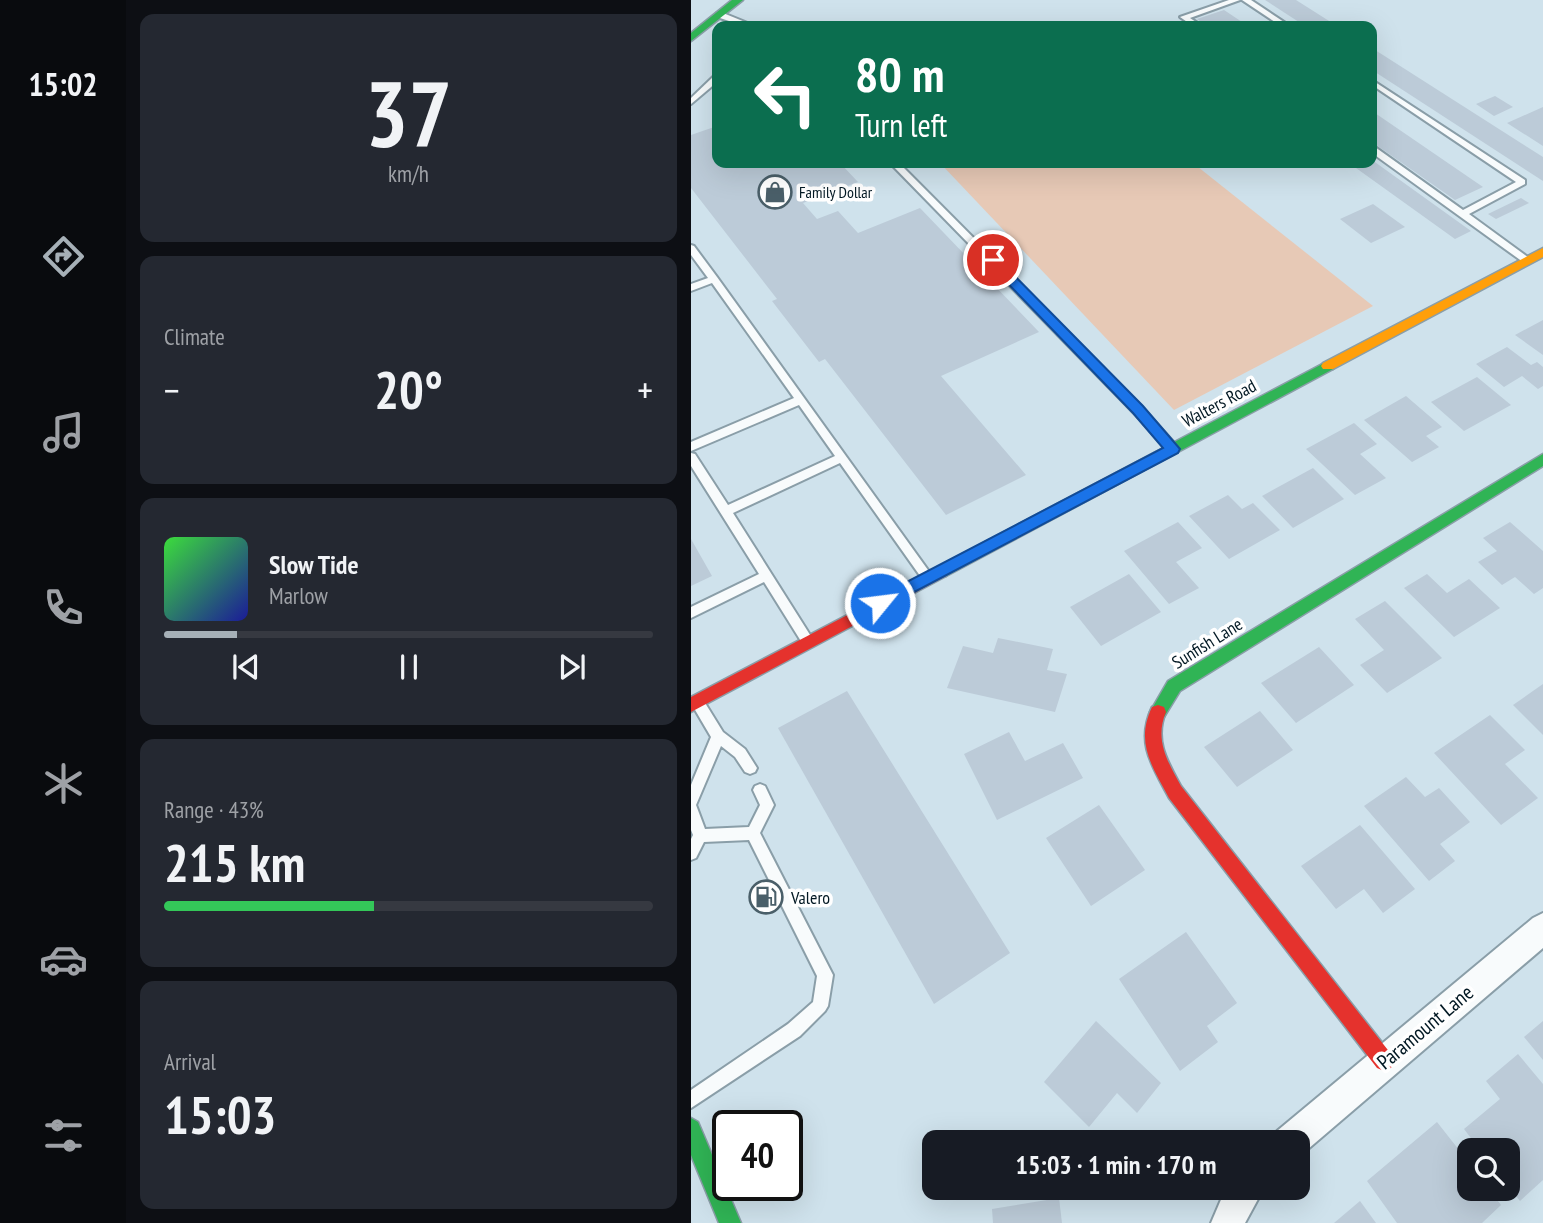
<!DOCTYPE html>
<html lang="en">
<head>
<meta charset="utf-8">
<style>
	body { margin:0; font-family:"PT Sans Narrow",sans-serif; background:#242831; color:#f1f3f6; height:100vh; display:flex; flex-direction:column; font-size:26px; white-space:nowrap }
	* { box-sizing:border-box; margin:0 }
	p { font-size:23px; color:#9ea1a6 }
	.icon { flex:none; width:38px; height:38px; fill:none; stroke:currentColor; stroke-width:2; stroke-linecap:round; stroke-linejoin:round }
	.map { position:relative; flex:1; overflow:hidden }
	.drawer { display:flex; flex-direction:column; gap:14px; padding:14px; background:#0d0f14; width:565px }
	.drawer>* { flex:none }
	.top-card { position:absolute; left:21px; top:21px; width:665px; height:147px; border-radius:14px; box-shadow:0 7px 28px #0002; background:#0b6e4f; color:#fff; overflow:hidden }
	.tools { position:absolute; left:766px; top:1138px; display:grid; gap:14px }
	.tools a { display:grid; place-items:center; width:63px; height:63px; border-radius:14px; background:#171b24; box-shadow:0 7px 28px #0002; font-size:35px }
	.speed { position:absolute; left:21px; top:1110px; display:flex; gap:14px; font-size:35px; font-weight:700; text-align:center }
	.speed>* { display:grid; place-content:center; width:91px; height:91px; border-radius:50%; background:#171b24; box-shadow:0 7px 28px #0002; line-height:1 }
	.speed .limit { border:4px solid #111; border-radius:10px; background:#fff; color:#111 }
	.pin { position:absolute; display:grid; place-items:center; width:60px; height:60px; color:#fff; margin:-30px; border:4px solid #fff; border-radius:50%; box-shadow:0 2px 7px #0007 }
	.me { position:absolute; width:77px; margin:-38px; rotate:61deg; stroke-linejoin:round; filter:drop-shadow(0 0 5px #0008) }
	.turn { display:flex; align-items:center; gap:24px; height:147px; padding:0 28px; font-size:32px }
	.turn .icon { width:91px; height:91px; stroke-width:2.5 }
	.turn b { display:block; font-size:49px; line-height:60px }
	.big { font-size:52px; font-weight:700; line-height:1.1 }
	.drawer .card { flex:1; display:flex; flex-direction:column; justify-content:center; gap:10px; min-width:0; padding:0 24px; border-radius:14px; background:#242831 }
	.drawer .dial { align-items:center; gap:0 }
	.dial b { font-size:91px; line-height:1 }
	.song { display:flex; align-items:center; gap:21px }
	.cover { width:84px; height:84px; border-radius:10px; background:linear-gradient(135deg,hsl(120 70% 55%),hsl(240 70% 35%)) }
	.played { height:7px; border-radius:4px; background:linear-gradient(90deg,#a6b0b7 15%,#363941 15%) }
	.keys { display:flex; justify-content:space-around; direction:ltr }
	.heat { display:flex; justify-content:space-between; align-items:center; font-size:38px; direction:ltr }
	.charge { height:10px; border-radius:5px; background:linear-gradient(90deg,#34c759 43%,#363941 0) }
	.trip { position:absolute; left:231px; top:1130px; width:388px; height:70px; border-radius:14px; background:#171b24; box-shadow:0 7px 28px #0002; font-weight:700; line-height:70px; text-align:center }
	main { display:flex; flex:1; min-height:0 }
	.tabs { display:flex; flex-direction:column; width:126px; justify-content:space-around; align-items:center; background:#090b0e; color:#9ea1a6 }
	.tabs .icon { width:49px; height:49px }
	.tabs .selected { color:#a6b0b7 }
	.tabs b { font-size:32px; color:#f1f3f6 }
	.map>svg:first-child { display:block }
	.green { fill:#e7c9b6 }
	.building { fill:#bccbd8 }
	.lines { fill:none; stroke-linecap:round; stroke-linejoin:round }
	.lane-casing { stroke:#8a9ea8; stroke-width:4 }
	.street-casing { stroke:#8a9ea8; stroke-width:4 }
	.fast-casing { stroke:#8a9ea8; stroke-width:3 }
	.slow-casing { stroke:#8a9ea8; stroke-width:3 }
	.jam-casing { stroke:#8a9ea8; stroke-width:3 }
	.lane { fill:#f8fbfc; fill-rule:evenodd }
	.street { fill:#f8fbfc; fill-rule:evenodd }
	.fast { fill:#30b455; fill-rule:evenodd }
	.slow { fill:#ff9f0a; fill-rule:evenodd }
	.jam { fill:#e5322d; fill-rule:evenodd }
	.route { fill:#1a73e8; stroke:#114b97; stroke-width:2 }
	.labels { text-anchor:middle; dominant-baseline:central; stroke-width:7; stroke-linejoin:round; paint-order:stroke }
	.far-poi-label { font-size:16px; fill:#021823; stroke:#fff; text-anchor:start }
	.street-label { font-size:18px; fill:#021823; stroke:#fff }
	.poi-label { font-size:18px; fill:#021823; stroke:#fff; text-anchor:start }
	.near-street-label { font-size:21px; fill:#021823; stroke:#fff }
</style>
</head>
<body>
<main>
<nav class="tabs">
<b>15:02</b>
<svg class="icon selected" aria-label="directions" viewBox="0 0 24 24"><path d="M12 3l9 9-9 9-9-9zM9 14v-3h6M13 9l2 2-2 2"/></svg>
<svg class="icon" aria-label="music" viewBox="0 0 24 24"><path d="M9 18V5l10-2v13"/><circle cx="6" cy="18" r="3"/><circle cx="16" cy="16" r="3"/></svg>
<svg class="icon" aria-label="phone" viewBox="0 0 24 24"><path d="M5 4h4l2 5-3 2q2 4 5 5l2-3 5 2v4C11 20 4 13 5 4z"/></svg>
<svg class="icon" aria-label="climate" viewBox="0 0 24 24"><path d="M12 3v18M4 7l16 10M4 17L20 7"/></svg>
<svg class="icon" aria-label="car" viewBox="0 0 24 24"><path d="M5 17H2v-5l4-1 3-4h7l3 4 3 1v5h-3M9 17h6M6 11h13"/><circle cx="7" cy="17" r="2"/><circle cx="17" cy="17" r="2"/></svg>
<svg class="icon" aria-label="filters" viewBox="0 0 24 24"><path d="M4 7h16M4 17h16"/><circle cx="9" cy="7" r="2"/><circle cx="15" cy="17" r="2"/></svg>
</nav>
<section class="drawer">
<div class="card dial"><b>37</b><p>km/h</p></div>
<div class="card"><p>Climate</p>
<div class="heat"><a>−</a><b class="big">20°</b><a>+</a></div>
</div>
<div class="card">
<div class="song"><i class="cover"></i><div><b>Slow Tide</b><p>Marlow</p></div></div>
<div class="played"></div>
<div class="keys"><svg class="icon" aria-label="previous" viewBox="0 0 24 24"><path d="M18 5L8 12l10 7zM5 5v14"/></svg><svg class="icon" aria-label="pause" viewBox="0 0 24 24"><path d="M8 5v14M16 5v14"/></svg><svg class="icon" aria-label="next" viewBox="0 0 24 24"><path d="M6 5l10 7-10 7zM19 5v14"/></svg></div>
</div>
<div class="card"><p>Range · 43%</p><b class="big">215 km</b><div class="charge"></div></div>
<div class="card"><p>Arrival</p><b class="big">15:03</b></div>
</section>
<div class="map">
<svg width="852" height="1223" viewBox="0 0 852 1223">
	<rect width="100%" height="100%" fill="#cfe2ec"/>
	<path class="green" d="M 249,163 L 502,163 L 682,306 L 483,410 Z"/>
	<g class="building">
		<path d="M 574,0 L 605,0 L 646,26 L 614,26 Z"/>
		<path d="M 533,10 L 557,26 L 516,26 L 506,19 Z"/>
		<path d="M 681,48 L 852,157 L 852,181 L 681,70 Z"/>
		<path d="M 804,96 L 822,107 L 803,116 L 785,104 Z"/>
		<path d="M 852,107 L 852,146 L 816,123 Z"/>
		<path d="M 681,111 L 792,187 L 764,200 L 681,142 Z"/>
		<path d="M 26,126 L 26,163 L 149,163 L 167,182 L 112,203 L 126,219 L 147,211 L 167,233 L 229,208 L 348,332 L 250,376 L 335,475 L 255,515 L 134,359 L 128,362 L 81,301 L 86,299 L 0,188 L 0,135 Z"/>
		<path d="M 681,160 L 780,231 L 764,239 L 665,168 L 681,163 Z"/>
		<path d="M 830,198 L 838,203 L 805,219 L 797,214 Z"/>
		<path d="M 682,204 L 714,227 L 680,243 L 649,219 Z"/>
		<path d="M 852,320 L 852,355 L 824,335 Z"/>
		<path d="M 816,347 L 840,365 L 846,362 L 852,367 L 852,386 L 847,389 L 831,376 L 813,387 L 785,364 Z"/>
		<path d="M 786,377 L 820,405 L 773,431 L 740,402 Z"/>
		<path d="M 715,396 L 751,427 L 735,436 L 748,447 L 721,462 L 673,420 Z"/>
		<path d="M 663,423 L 686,444 L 669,454 L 695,478 L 664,495 L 615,449 Z"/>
		<path d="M 622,468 L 653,499 L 602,528 L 571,496 Z"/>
		<path d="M 537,495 L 551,509 L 562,503 L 589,530 L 538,559 L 498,516 Z"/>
		<path d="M 487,522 L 511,548 L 485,562 L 508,588 L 478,604 L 433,551 Z"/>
		<path d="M 819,522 L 852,551 L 852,588 L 843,594 L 824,577 L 811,585 L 787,562 L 806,551 L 792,538 Z"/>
		<path d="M 0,539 L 21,576 L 0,586 Z"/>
		<path d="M 438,574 L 470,612 L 410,646 L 379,607 Z"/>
		<path d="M 736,574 L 756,593 L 778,579 L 809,608 L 763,637 L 713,588 Z"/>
		<path d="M 694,601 L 751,658 L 696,693 L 669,665 L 693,650 L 664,619 Z"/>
		<path d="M 307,638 L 362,649 L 356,670 L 376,674 L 364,712 L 256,688 L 272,646 L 302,653 Z"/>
		<path d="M 628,647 L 663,685 L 605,723 L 570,683 Z"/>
		<path d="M 852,684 L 852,735 L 822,705 Z"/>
		<path d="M 156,691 L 319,953 L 243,1004 L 87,728 Z"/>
		<path d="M 569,711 L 602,750 L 546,787 L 513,747 Z"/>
		<path d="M 799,715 L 834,750 L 814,764 L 847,798 L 810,825 L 743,753 Z"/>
		<path d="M 318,732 L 334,761 L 372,743 L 392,778 L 306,820 L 273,754 Z"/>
		<path d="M 715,777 L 734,797 L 748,788 L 779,822 L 749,844 L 764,861 L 738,881 L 673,806 Z"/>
		<path d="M 408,805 L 454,870 L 400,906 L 355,838 Z"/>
		<path d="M 669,825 L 724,889 L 692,913 L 673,889 L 645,909 L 610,866 Z"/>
		<path d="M 495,932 L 546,1003 L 516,1026 L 527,1042 L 489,1071 L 428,979 Z"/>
		<path d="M 405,1021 L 470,1083 L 446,1113 L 426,1093 L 398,1127 L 353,1082 Z"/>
		<path d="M 852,1021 L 852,1060 L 833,1037 Z"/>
		<path d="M 827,1054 L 852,1084 L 852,1180 L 829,1201 L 817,1186 L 817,1150 L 789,1150 L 773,1129 L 809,1099 L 795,1081 Z"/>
		<path d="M 746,1122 L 779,1164 L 779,1188 L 797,1188 L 810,1205 L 791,1223 L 706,1223 L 676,1181 Z"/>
		<path d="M 368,1198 L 371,1223 L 302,1223 L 301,1209 Z"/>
		<path d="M 669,1201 L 685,1223 L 643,1223 Z"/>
	</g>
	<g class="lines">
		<defs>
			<g id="lane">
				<path d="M 538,0 L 549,0 L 499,18 L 511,26 L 502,26 L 489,17 Z"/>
				<path d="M 551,0 L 560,0 L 599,26 L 590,26 Z"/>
				<path d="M 26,13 L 32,13 L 64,26 L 53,26 L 26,17 Z"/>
				<path d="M 23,76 L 26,76 L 26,82 L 0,104 L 0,98 Z"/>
				<path d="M 681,80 L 834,180 L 834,184 L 778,214 L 838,258 L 838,262 L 832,262 L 681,153 L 681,146 L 684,147 L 772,210 L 825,182 L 681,85 Z"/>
				<path d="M 199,163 L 208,163 L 451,407 L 486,446 L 487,449 L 486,452 L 478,452 L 443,413 Z"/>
				<path d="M 0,245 L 3,246 L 26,277 L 242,577 L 240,580 L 232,580 L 149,463 L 42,513 L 121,638 L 123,642 L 121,646 L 117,647 L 113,646 L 73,582 L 0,618 L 0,607 L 68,574 L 0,466 L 0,453 L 4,454 L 37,505 L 144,456 L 108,405 L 0,451 L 0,442 L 103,398 L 21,283 L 0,291 L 0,284 L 17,278 L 0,255 Z"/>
				<path d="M 6,696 L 11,698 L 32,732 L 54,749 L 66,768 L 64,772 L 59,774 L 54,772 L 44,757 L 30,746 L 5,805 L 14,829 L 58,827 L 69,805 L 62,790 L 64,786 L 69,784 L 74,786 L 83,805 L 69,833 L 142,975 L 137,1006 L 134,1011 L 109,1036 L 0,1108 L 0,1090 L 97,1024 L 122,1002 L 126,976 L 58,840 L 13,842 L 5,858 L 0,860 L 0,839 L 2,835 L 0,830 L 0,785 L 20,737 L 0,703 L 1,698 Z"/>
			</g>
			<g id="street">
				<path d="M 852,913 L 852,948 L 610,1155 L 607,1156 L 607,1143 L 582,1143 L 586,1131 L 842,918 Z"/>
				<path d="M 535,1188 L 573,1188 L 554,1223 L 520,1223 Z"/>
			</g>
			<g id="fast">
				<path d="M 41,0 L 52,0 L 0,41 L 0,33 Z"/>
				<path d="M 637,361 L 644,366 L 642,369 L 255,576 L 245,576 L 242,572 L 245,568 Z"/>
				<path d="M 852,454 L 852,466 L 489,691 L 473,717 L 467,719 L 461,717 L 459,712 L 477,681 Z"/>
				<path d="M 0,1118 L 7,1122 L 50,1223 L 28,1223 L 0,1155 Z"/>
			</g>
			<path id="slow" d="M 852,248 L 852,257 L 642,369 L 632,369 L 630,366 L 632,363 Z"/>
			<g id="jam">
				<path d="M 250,566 L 255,568 L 258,572 L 255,576 L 0,712 L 0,697 Z"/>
				<path d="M 467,705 L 473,707 L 475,712 C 463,740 477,762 490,786 L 700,1054 L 703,1061 L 700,1068 L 693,1071 L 686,1068 L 478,798 C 461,766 444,743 461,707 Z"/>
			</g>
		</defs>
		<use href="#lane" class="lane-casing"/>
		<use href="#street" class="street-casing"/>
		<use href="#fast" class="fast-casing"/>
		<use href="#slow" class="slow-casing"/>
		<use href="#jam" class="jam-casing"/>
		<use href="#lane" class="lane"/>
		<use href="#street" class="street"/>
		<use href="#fast" class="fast"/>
		<use href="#slow" class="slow"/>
		<use href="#jam" class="jam"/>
	</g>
	<path class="route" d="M 302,256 L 306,258 L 452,406 L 489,449 L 487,453 L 189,610 L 181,603 L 183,599 L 472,448 L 442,413 L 297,263 L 295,260 Z"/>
	<defs>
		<symbol id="shop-ring" viewBox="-11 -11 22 22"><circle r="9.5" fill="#fff" stroke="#4a5f69" stroke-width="1.5"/><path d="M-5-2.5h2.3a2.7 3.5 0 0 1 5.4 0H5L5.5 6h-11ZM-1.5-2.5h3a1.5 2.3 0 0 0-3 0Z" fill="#4a5f69"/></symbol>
		<symbol id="fuel-ring" viewBox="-11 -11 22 22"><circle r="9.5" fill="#fff" stroke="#4a5f69" stroke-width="1.5"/><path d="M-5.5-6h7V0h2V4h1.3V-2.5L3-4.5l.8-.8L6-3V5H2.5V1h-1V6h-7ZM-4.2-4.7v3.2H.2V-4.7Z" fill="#4a5f69"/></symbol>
	</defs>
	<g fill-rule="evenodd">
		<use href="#shop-ring" x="65" y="173" width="38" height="38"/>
		<use href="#fuel-ring" x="56" y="878" width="38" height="38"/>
	</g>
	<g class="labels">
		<g class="far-poi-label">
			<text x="108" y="192">Family Dollar</text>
		</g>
		<g class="street-label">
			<text transform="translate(528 403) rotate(-28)">Walters Road</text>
			<text transform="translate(516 643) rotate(-32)">Sunfish Lane</text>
		</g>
		<g class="poi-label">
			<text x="100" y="897">Valero</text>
		</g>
		<g class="near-street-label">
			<text transform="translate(734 1027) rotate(-40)">Paramount Lane</text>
		</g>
	</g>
</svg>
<div class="tools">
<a><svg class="icon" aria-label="search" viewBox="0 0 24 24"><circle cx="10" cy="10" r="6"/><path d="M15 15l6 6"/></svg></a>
</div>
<div class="speed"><div class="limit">40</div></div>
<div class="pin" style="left:302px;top:260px;background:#d93025"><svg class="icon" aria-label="arrive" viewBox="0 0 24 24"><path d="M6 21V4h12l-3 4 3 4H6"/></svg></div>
<svg class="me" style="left:189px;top:603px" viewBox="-20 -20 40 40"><circle r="17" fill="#1a73e8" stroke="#fff" stroke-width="3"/><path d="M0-11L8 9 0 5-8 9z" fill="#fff"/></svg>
<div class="trip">15:03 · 1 min · 170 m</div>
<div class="top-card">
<div class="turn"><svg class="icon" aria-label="left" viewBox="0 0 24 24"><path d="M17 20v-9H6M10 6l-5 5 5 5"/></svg><div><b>80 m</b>Turn left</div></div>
</div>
</div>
</main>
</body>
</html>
